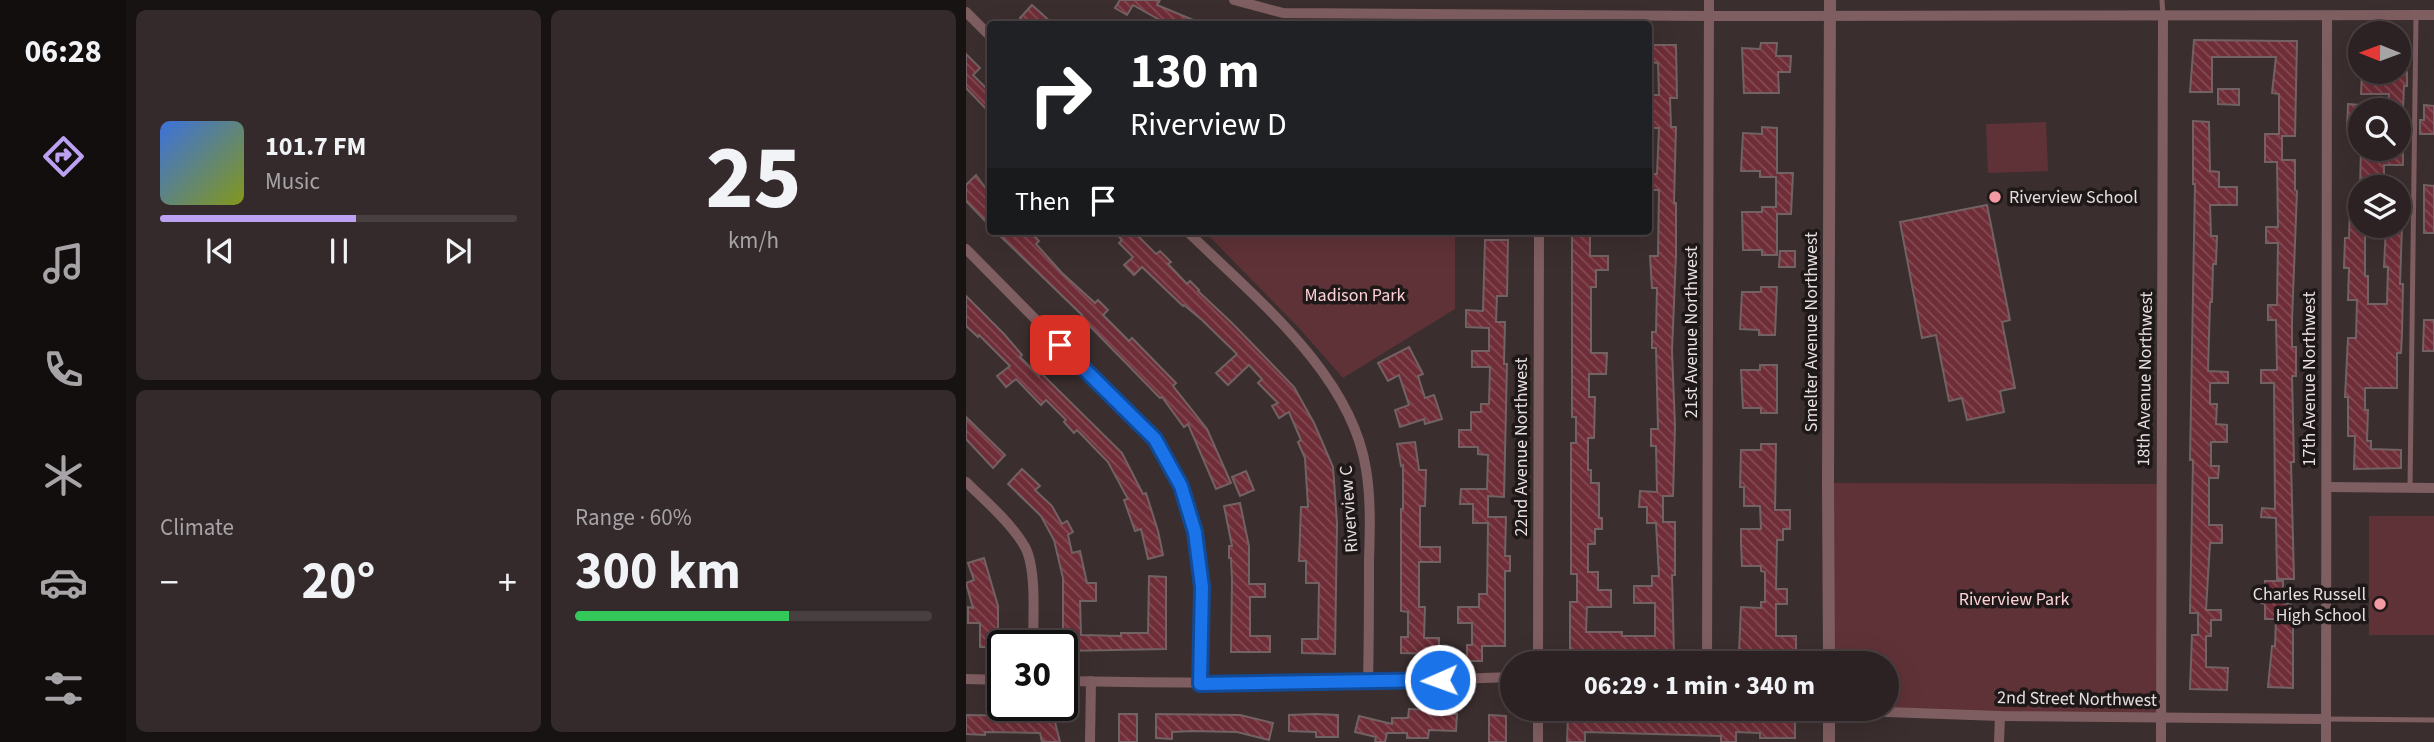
<!DOCTYPE html>
<html lang="en">
<head>
<meta charset="utf-8">
<style>
	body { margin:0; font-family:"Source Sans 3",sans-serif; background:#342a2b; color:#f1f3f6; height:100vh; display:flex; flex-direction:column; font-size:26px; white-space:nowrap }
	* { box-sizing:border-box; margin:0 }
	p { font-size:23px; color:#a6a4a6 }
	.icon { flex:none; width:38px; height:38px; fill:none; stroke:currentColor; stroke-width:2; stroke-linecap:round; stroke-linejoin:round }
	.map { position:relative; flex:1; overflow:hidden }
	.side { display:flex; flex-direction:column; gap:10px; padding:10px; background:#181313; width:840px }
	.side>* { flex:none }
	.banner { position:absolute; left:21px; top:21px; width:665px; height:214px; border-radius:7px; box-shadow:0 7px 28px #0002,0 0 0 2px #483f41; background:#202124; color:#fff; overflow:hidden }
	.needle { width:46px; rotate:271deg }
	.fabs { position:absolute; left:1382px; top:21px; display:grid; gap:14px }
	.fabs a { display:grid; place-items:center; width:63px; height:63px; border-radius:50%; background:#2c2223; box-shadow:0 7px 28px #0002,0 0 0 2px #483f41; font-size:35px }
	.speed { position:absolute; left:21px; top:630px; display:flex; gap:14px; font-size:35px; font-weight:700; text-align:center }
	.speed>* { display:grid; place-content:center; width:91px; height:91px; border-radius:50%; background:#2c2223; box-shadow:0 7px 28px #0002,0 0 0 2px #483f41; line-height:1 }
	.speed .limit { border:4px solid #111; border-radius:10px; background:#fff; color:#111 }
	.pin { position:absolute; display:grid; place-items:center; width:60px; height:60px; color:#fff; margin:-30px; border-radius:14px; box-shadow:0 4px 10px #0006 }
	.me { position:absolute; width:77px; margin:-38px; rotate:268deg; stroke-linejoin:round; filter:drop-shadow(0 0 5px #0008) }
	.turn { display:flex; align-items:center; gap:24px; height:147px; padding:0 28px; font-size:32px }
	.turn .icon { width:91px; height:91px; stroke-width:2.5 }
	.turn b { display:block; font-size:49px; line-height:60px }
	.then { display:flex; align-items:center; height:66px; padding:0 28px; background:#0003; gap:14px; font-size:26px }
	.big { font-size:52px; font-weight:700; line-height:1.1 }
	.side .card { flex:1; display:flex; flex-direction:column; justify-content:center; gap:10px; min-width:0; padding:0 24px; border-radius:10px; background:#342a2b }
	.side .dial { align-items:center; gap:0 }
	.dial b { font-size:91px; line-height:1 }
	.song { display:flex; align-items:center; gap:21px }
	.cover { width:84px; height:84px; border-radius:10px; background:linear-gradient(135deg,hsl(220 70% 55%),hsl(70 70% 35%)) }
	.played { height:7px; border-radius:4px; background:linear-gradient(90deg,#bca0f2 55%,#483f41 55%) }
	.keys { display:flex; justify-content:space-around; direction:ltr }
	.heat { display:flex; justify-content:space-between; align-items:center; font-size:38px; direction:ltr }
	.charge { height:10px; border-radius:5px; background:linear-gradient(90deg,#34c759 60%,#483f41 0) }
	.side .tiles { flex:1; display:grid; gap:10px; grid-template-columns:repeat(2,1fr) }
	.trip { position:absolute; left:534px; top:651px; width:399px; height:70px; border-radius:35px; background:#2c2223; box-shadow:0 7px 28px #0002,0 0 0 2px #483f41; font-weight:700; line-height:70px; text-align:center }
	main { display:flex; flex:1; min-height:0 }
	.tabs { display:flex; flex-direction:column; width:126px; justify-content:space-around; align-items:center; background:#120e0e; color:#a6a4a6 }
	.tabs .icon { width:49px; height:49px }
	.tabs .current { color:#bca0f2 }
	.tabs b { font-size:32px; color:#f1f3f6 }
	.map>svg:first-child { display:block }
	.park { fill:#5f3237 }
	.building { fill:url(#building-back-hatch); stroke:#726263; stroke-width:2 }
	.lines { fill:none; stroke-linecap:round; stroke-linejoin:round }
	.service { stroke:#7f5e61; stroke-width:5 }
	.minor { stroke:#7f5e61; stroke-width:10 }
	.tertiary { stroke:#7f5e61; stroke-width:12 }
	.route-casing { stroke:#114b97; stroke-width:18 }
	.route { stroke:#1a73e8; stroke-width:12 }
	.poi-dot { fill:#f49aa3; stroke:#1e1818; stroke-width:2.5 }
	.labels { text-anchor:middle; dominant-baseline:central; stroke-width:7; stroke-linejoin:round; paint-order:stroke }
	.poi-label { font-size:18px; fill:#e7dfdf; stroke:#1e1818; text-anchor:start }
	.park-label { font-size:18px; fill:#fed2d5; stroke:#1e1818 }
	.street-label { font-size:18px; fill:#e7dfdf; stroke:#1e1818 }
</style>
</head>
<body>
<main>
<nav class="tabs">
<b>06:28</b>
<svg class="icon current" aria-label="directions" viewBox="0 0 24 24"><path d="M12 3l9 9-9 9-9-9zM9 14v-3h6M13 9l2 2-2 2"/></svg>
<svg class="icon" aria-label="music" viewBox="0 0 24 24"><path d="M9 18V5l10-2v13"/><circle cx="6" cy="18" r="3"/><circle cx="16" cy="16" r="3"/></svg>
<svg class="icon" aria-label="phone" viewBox="0 0 24 24"><path d="M5 4h4l2 5-3 2q2 4 5 5l2-3 5 2v4C11 20 4 13 5 4z"/></svg>
<svg class="icon" aria-label="climate" viewBox="0 0 24 24"><path d="M12 3v18M4 7l16 10M4 17L20 7"/></svg>
<svg class="icon" aria-label="car" viewBox="0 0 24 24"><path d="M5 17H2v-5l4-1 3-4h7l3 4 3 1v5h-3M9 17h6M6 11h13"/><circle cx="7" cy="17" r="2"/><circle cx="17" cy="17" r="2"/></svg>
<svg class="icon" aria-label="filters" viewBox="0 0 24 24"><path d="M4 7h16M4 17h16"/><circle cx="9" cy="7" r="2"/><circle cx="15" cy="17" r="2"/></svg>
</nav>
<section class="side">
<div class="tiles">
<div class="card">
<div class="song"><i class="cover"></i><div><b>101.7 FM</b><p>Music</p></div></div>
<div class="played"></div>
<div class="keys"><svg class="icon" aria-label="previous" viewBox="0 0 24 24"><path d="M18 5L8 12l10 7zM5 5v14"/></svg><svg class="icon" aria-label="pause" viewBox="0 0 24 24"><path d="M8 5v14M16 5v14"/></svg><svg class="icon" aria-label="next" viewBox="0 0 24 24"><path d="M6 5l10 7-10 7zM19 5v14"/></svg></div>
</div>
<div class="card dial"><b>25</b><p>km/h</p></div>
<div class="card"><p>Climate</p>
<div class="heat"><a>−</a><b class="big">20°</b><a>+</a></div>
</div>
<div class="card"><p>Range · 60%</p><b class="big">300 km</b><div class="charge"></div></div>
</div>
</section>
<div class="map">
<svg width="1468" height="742" viewBox="0 0 1468 742">
	<defs>
		<pattern id="building-back-hatch" width="6" height="6" patternUnits="userSpaceOnUse" patternTransform="scale(1.75)"><rect width="6" height="6" fill="#6f2d37"/><path d="M-1 5l2 2M0 0l6 6M5-1l2 2" fill="none" stroke="#844b54"/></pattern>
	</defs>
	<rect width="100%" height="100%" fill="#3b2e2f"/>
	<g class="park">
		<path d="M 1080,122 L 1082,171 L 1022,173 L 1020,124 Z"/>
		<path d="M 238,231 L 489,231 L 489,309 L 377,378 L 333,328 Z"/>
		<path d="M 862,483 L 1195,484 L 1195,718 L 920,709 L 920,663 L 863,663 Z"/>
		<rect x="1403" y="516" width="65" height="119"/>
	</g>
	<g class="building">
		<path d="M 154,0 L 194,0 L 191,5 L 237,24 L 201,24 L 167,5 L 161,15 L 149,8 Z"/>
		<path d="M 66,5 L 87,24 L 61,24 L 54,18 Z"/>
		<path d="M 1228,40 L 1331,41 L 1329,136 L 1316,136 L 1316,160 L 1329,160 L 1329,190 L 1331,191 L 1326,320 L 1326,347 L 1330,347 L 1330,376 L 1326,376 L 1328,462 L 1325,462 L 1328,579 L 1311,579 L 1310,518 L 1295,517 L 1296,508 L 1309,509 L 1308,383 L 1295,383 L 1295,370 L 1311,370 L 1310,320 L 1302,320 L 1302,305 L 1311,305 L 1312,243 L 1300,243 L 1300,227 L 1312,227 L 1311,162 L 1299,162 L 1299,134 L 1313,134 L 1313,94 L 1306,93 L 1310,57 L 1246,57 L 1246,92 L 1224,92 Z"/>
		<path d="M 795,43 L 811,43 L 810,56 L 825,56 L 824,72 L 812,72 L 813,93 L 778,93 L 776,48 L 794,49 Z"/>
		<path d="M 682,45 L 710,45 L 711,98 L 704,98 L 705,127 L 710,127 L 708,203 L 710,203 L 710,255 L 706,351 L 709,426 L 707,496 L 697,496 L 697,522 L 709,522 L 709,575 L 706,575 L 708,654 L 631,651 L 631,654 L 604,654 L 604,602 L 611,602 L 611,574 L 605,574 L 605,443 L 610,443 L 610,417 L 606,417 L 606,233 L 624,234 L 624,256 L 642,256 L 642,270 L 630,270 L 630,287 L 625,287 L 625,353 L 641,353 L 640,374 L 623,374 L 623,397 L 629,397 L 628,438 L 622,438 L 622,470 L 625,470 L 625,483 L 633,483 L 633,518 L 636,518 L 636,529 L 629,529 L 629,544 L 622,544 L 622,572 L 632,572 L 632,590 L 645,590 L 645,607 L 621,607 L 620,632 L 656,632 L 656,636 L 689,636 L 689,603 L 668,603 L 668,586 L 686,586 L 686,576 L 693,576 L 690,523 L 681,523 L 681,507 L 673,507 L 674,491 L 691,492 L 690,446 L 685,446 L 685,429 L 692,429 L 690,348 L 686,348 L 686,332 L 690,332 L 691,288 L 686,288 L 684,256 L 692,256 L 693,190 L 685,190 L 685,174 L 691,174 L 693,128 L 682,128 L 682,95 L 693,95 L 692,63 L 682,62 Z"/>
		<path d="M 0,54 L 14,68 L 7,75 L 24,92 L 24,113 L 0,88 Z"/>
		<path d="M 1396,72 L 1441,72 L 1441,86 L 1438,86 L 1437,110 L 1422,110 L 1423,94 L 1395,94 Z"/>
		<path d="M 1252,89 L 1273,89 L 1273,105 L 1252,104 Z"/>
		<path d="M 1382,104 L 1395,105 L 1395,131 L 1381,131 Z"/>
		<path d="M 1458,105 L 1468,106 L 1468,134 L 1454,134 L 1454,120 L 1458,120 Z"/>
		<path d="M 1227,121 L 1243,122 L 1244,171 L 1253,172 L 1253,187 L 1271,187 L 1271,205 L 1244,205 L 1245,236 L 1251,236 L 1250,264 L 1247,264 L 1246,302 L 1244,302 L 1242,371 L 1262,372 L 1262,383 L 1244,383 L 1244,404 L 1251,404 L 1250,424 L 1261,425 L 1261,442 L 1245,442 L 1245,466 L 1253,466 L 1252,478 L 1243,478 L 1243,525 L 1256,525 L 1256,543 L 1244,543 L 1240,610 L 1255,610 L 1255,620 L 1245,620 L 1245,636 L 1240,636 L 1240,667 L 1262,668 L 1261,690 L 1224,689 L 1226,635 L 1232,635 L 1232,613 L 1224,613 L 1227,460 L 1224,460 L 1229,184 L 1227,184 Z"/>
		<path d="M 796,127 L 811,128 L 811,173 L 827,173 L 825,214 L 811,214 L 811,255 L 796,255 L 796,250 L 777,250 L 776,212 L 796,212 L 796,207 L 810,207 L 810,177 L 794,177 L 794,171 L 775,171 L 777,133 L 796,134 Z"/>
		<path d="M 1395,149 L 1437,149 L 1437,165 L 1418,165 L 1418,187 L 1394,187 Z"/>
		<path d="M 10,175 L 24,194 L 24,226 L 0,201 L 0,185 Z"/>
		<path d="M 1458,185 L 1468,186 L 1468,233 L 1458,233 Z"/>
		<path d="M 1021,205 L 1044,320 L 1036,322 L 1049,388 L 1034,391 L 1038,412 L 1001,420 L 996,398 L 983,401 L 970,335 L 956,338 L 934,222 Z"/>
		<path d="M 1384,206 L 1395,206 L 1395,226 L 1399,226 L 1399,276 L 1402,276 L 1402,304 L 1421,304 L 1422,267 L 1418,267 L 1420,226 L 1436,226 L 1434,284 L 1437,284 L 1436,333 L 1435,353 L 1431,353 L 1431,388 L 1399,388 L 1399,410 L 1402,410 L 1401,441 L 1405,441 L 1405,449 L 1435,450 L 1435,468 L 1388,469 L 1389,436 L 1382,436 L 1382,397 L 1379,397 L 1382,338 L 1390,338 L 1391,300 L 1382,300 L 1383,268 L 1378,268 L 1379,238 L 1383,238 Z"/>
		<path d="M 29,231 L 63,231 L 73,241 L 70,244 L 96,273 L 129,303 L 132,300 L 142,310 L 137,315 L 163,341 L 166,338 L 210,383 L 207,386 L 241,429 L 265,483 L 250,489 L 222,424 L 218,427 L 196,397 L 194,398 L 115,317 L 116,315 Z"/>
		<path d="M 148,231 L 167,231 L 190,254 L 194,251 L 205,262 L 202,264 L 221,284 L 224,281 L 233,290 L 232,291 L 267,324 L 328,387 L 348,423 L 367,467 L 371,523 L 369,654 L 336,653 L 336,639 L 352,639 L 353,583 L 340,583 L 340,561 L 333,561 L 335,507 L 342,507 L 339,458 L 332,442 L 335,440 L 323,412 L 313,418 L 306,406 L 312,403 L 292,383 L 296,379 L 283,365 L 262,385 L 250,373 L 271,354 L 236,320 L 218,305 L 217,306 L 176,267 L 168,275 L 158,265 L 167,257 L 153,243 L 156,240 Z"/>
		<path d="M 519,240 L 542,240 L 541,296 L 531,296 L 530,322 L 539,322 L 538,364 L 541,364 L 538,497 L 522,496 L 522,517 L 540,517 L 539,556 L 544,556 L 544,571 L 539,571 L 539,646 L 516,646 L 516,661 L 501,661 L 501,645 L 506,645 L 506,623 L 492,623 L 492,607 L 513,607 L 513,594 L 521,594 L 522,523 L 507,523 L 507,504 L 494,504 L 495,489 L 521,489 L 522,455 L 512,454 L 512,447 L 493,447 L 493,430 L 505,430 L 505,412 L 515,412 L 515,404 L 523,404 L 524,367 L 506,367 L 506,351 L 523,351 L 523,328 L 500,327 L 500,310 L 517,311 Z"/>
		<path d="M 814,251 L 829,251 L 829,267 L 813,267 Z"/>
		<path d="M 795,287 L 811,287 L 809,335 L 793,335 L 793,330 L 774,329 L 776,292 L 795,292 Z"/>
		<path d="M 0,296 L 38,334 L 56,355 L 54,357 L 73,376 L 75,373 L 156,453 L 177,494 L 180,493 L 192,531 L 197,555 L 182,559 L 175,529 L 169,531 L 158,500 L 162,499 L 142,462 L 111,430 L 108,433 L 98,422 L 100,420 L 80,400 L 75,405 L 50,379 L 40,387 L 31,376 L 44,366 L 13,335 L 12,337 L 0,326 Z"/>
		<path d="M 1458,320 L 1468,320 L 1468,351 L 1457,351 Z"/>
		<path d="M 443,347 L 457,374 L 452,376 L 459,398 L 468,395 L 476,419 L 459,424 L 458,419 L 434,427 L 429,410 L 443,405 L 433,375 L 422,381 L 412,363 Z"/>
		<path d="M 794,365 L 811,365 L 811,413 L 795,413 L 795,408 L 777,408 L 775,370 L 794,370 Z"/>
		<path d="M 0,417 L 39,455 L 27,468 L 0,439 Z"/>
		<path d="M 449,442 L 453,470 L 460,470 L 459,506 L 454,506 L 454,547 L 474,547 L 474,562 L 453,562 L 453,607 L 459,607 L 458,638 L 473,638 L 473,654 L 435,653 L 435,637 L 442,637 L 442,612 L 435,611 L 435,509 L 437,509 L 437,465 L 435,466 L 431,444 Z"/>
		<path d="M 795,444 L 810,444 L 809,510 L 824,510 L 824,529 L 817,529 L 817,540 L 811,540 L 810,589 L 821,589 L 821,604 L 810,604 L 810,636 L 830,636 L 830,657 L 792,658 L 793,653 L 773,652 L 775,607 L 795,608 L 795,602 L 799,602 L 799,572 L 795,571 L 795,566 L 776,566 L 775,544 L 775,529 L 795,529 L 794,506 L 778,506 L 778,487 L 774,487 L 775,450 L 795,450 Z"/>
		<path d="M 56,469 L 74,486 L 69,490 L 86,506 L 96,524 L 101,521 L 107,532 L 102,535 L 106,553 L 114,551 L 121,583 L 130,583 L 130,601 L 114,601 L 115,635 L 155,636 L 155,633 L 182,633 L 183,576 L 200,577 L 200,649 L 97,651 L 97,578 L 88,540 L 75,516 L 42,484 Z"/>
		<path d="M 280,471 L 288,490 L 274,496 L 266,477 Z"/>
		<path d="M 274,503 L 283,546 L 283,584 L 299,584 L 299,597 L 284,597 L 284,636 L 304,636 L 304,652 L 265,652 L 266,580 L 265,558 L 263,558 L 263,546 L 266,546 L 258,506 Z"/>
		<path d="M 18,558 L 32,606 L 32,647 L 14,647 L 14,623 L 2,623 L 2,607 L 7,608 L 0,583 L 8,580 L 2,563 Z"/>
		<path d="M 1299,581 L 1317,581 L 1317,603 L 1325,604 L 1324,624 L 1327,624 L 1327,688 L 1302,687 L 1306,646 L 1309,646 L 1310,619 L 1299,619 L 1299,604 L 1295,603 L 1295,594 L 1299,594 Z"/>
		<path d="M 443,709 L 463,710 L 463,714 L 491,714 L 490,731 L 463,730 L 462,738 L 441,738 L 441,733 L 421,733 L 419,742 L 409,742 L 410,737 L 389,732 L 393,716 L 426,724 L 426,718 L 442,718 Z"/>
		<path d="M 87,714 L 94,742 L 76,742 L 74,733 L 19,732 L 19,735 L 0,734 L 0,715 L 59,716 L 59,721 Z"/>
		<rect x="153" y="714" width="18" height="28"/>
		<path d="M 190,714 L 274,715 L 307,723 L 303,740 L 271,732 L 226,731 L 206,732 L 206,739 L 190,738 Z"/>
		<path d="M 350,714 L 372,715 L 372,737 L 350,737 L 350,732 L 323,731 L 323,715 Z"/>
		<path d="M 523,715 L 540,716 L 540,742 L 523,742 Z"/>
		<path d="M 602,716 L 715,720 L 788,717 L 788,722 L 812,722 L 813,716 L 829,716 L 829,738 L 794,738 L 794,733 L 770,732 L 770,742 L 755,742 L 755,736 L 619,732 L 619,742 L 601,742 Z"/>
	</g>
	<g class="lines">
		<g class="service">
			<path d="M 1196,0 L 1197,16"/>
			<path d="M 1444,488 L 1450,15"/>
			<path d="M 1359,719 L 1468,720"/>
		</g>
		<g class="minor">
			<path d="M 268,0 L 317,13 L 743,16 L 1468,15"/>
			<path d="M 0,12 L 24,36"/>
			<path d="M 221,231 C 288,297 385,373 400,469 C 405,499 404,530 403,560 C 403,601 403,642 402,682"/>
			<path d="M 0,249 L 189,440 C 198,455 209,470 215,487 C 240,553 235,615 234,684"/>
			<path d="M 0,482 C 18,499 47,525 59,547 C 71,569 67,621 67,646"/>
			<path d="M 1361,487 L 1468,488"/>
			<path d="M 572,663 L 573,231"/>
			<path d="M 741,663 L 743,0"/>
			<path d="M 0,679 L 37,680"/>
			<path d="M 96,681 C 246,684 396,683 546,677"/>
			<path d="M 863,710 L 1034,716 L 1359,719"/>
			<path d="M 124,742 L 125,681"/>
			<path d="M 572,742 L 572,709"/>
			<path d="M 1033,742 L 1034,716"/>
			<path d="M 1195,742 L 1197,16"/>
			<path d="M 1360,742 L 1361,16"/>
		</g>
		<g class="tertiary">
			<path d="M 863,663 L 862,483 L 864,0"/>
			<path d="M 863,742 L 863,709"/>
		</g>
	</g>
	<g class="lines">
		<defs>
			<path id="route" d="M 94,345 L 189,439 L 215,486 L 229,532 L 236,587 L 234,684 L 474,680"/>
		</defs>
		<use href="#route" class="route-casing"/>
		<use href="#route" class="route"/>
	</g>
	<g class="poi-dot">
		<circle cx="1029" cy="197" r="7"/>
		<circle cx="1414" cy="604" r="7"/>
	</g>
	<g class="labels">
		<g class="poi-label">
			<text x="1043" y="197">Riverview School</text>
			<text x="1400" y="594" text-anchor="end">Charles Russell<tspan x="1400" dy="21">High School</tspan></text>
		</g>
		<g class="park-label">
			<text x="389" y="295">Madison Park</text>
			<text x="1048" y="599">Riverview Park</text>
		</g>
		<g class="street-label">
			<text transform="translate(725 332) rotate(-90)">21st Avenue Northwest</text>
			<text transform="translate(845 332) rotate(-90)">Smelter Avenue Northwest</text>
			<text transform="translate(1179 379) rotate(-89)">18th Avenue Northwest</text>
			<text transform="translate(1343 379) rotate(-90)">17th Avenue Northwest</text>
			<text transform="translate(555 447) rotate(-90)">22nd Avenue Northwest</text>
			<text transform="translate(383 509) rotate(-94)">Riverview C</text>
			<text transform="translate(1111 699) rotate(1)">2nd Street Northwest</text>
		</g>
	</g>
</svg>
<div class="fabs">
<a><svg class="needle" viewBox="-14 -14 28 28"><path d="M0-13l5 13h-10z" fill="#e53935"/><path d="M0 13l5-13h-10z" fill="#a6a4a6"/></svg></a>
<a><svg class="icon" aria-label="search" viewBox="0 0 24 24"><circle cx="10" cy="10" r="6"/><path d="M15 15l6 6"/></svg></a>
<a><svg class="icon" aria-label="layers" viewBox="0 0 24 24"><path d="M12 4l9 5-9 5-9-5zM3 14l9 5 9-5"/></svg></a>
</div>
<div class="speed"><div class="limit">30</div></div>
<div class="pin" style="left:94px;top:345px;background:#d93025"><svg class="icon" aria-label="arrive" viewBox="0 0 24 24"><path d="M6 21V4h12l-3 4 3 4H6"/></svg></div>
<svg class="me" style="left:474px;top:680px" viewBox="-20 -20 40 40"><circle r="17" fill="#1a73e8" stroke="#fff" stroke-width="3"/><path d="M0-11L8 9 0 5-8 9z" fill="#fff"/></svg>
<div class="trip">06:29 · 1 min · 340 m</div>
<div class="banner">
<div class="turn"><svg class="icon" aria-label="right" viewBox="0 0 24 24"><path d="M7 20v-9h11M14 6l5 5-5 5"/></svg><div><b>130 m</b>Riverview D</div></div>
<div class="then">Then<svg class="icon" aria-label="arrive" viewBox="0 0 24 24"><path d="M6 21V4h12l-3 4 3 4H6"/></svg></div>
</div>
</div>
</main>
</body>
</html>
